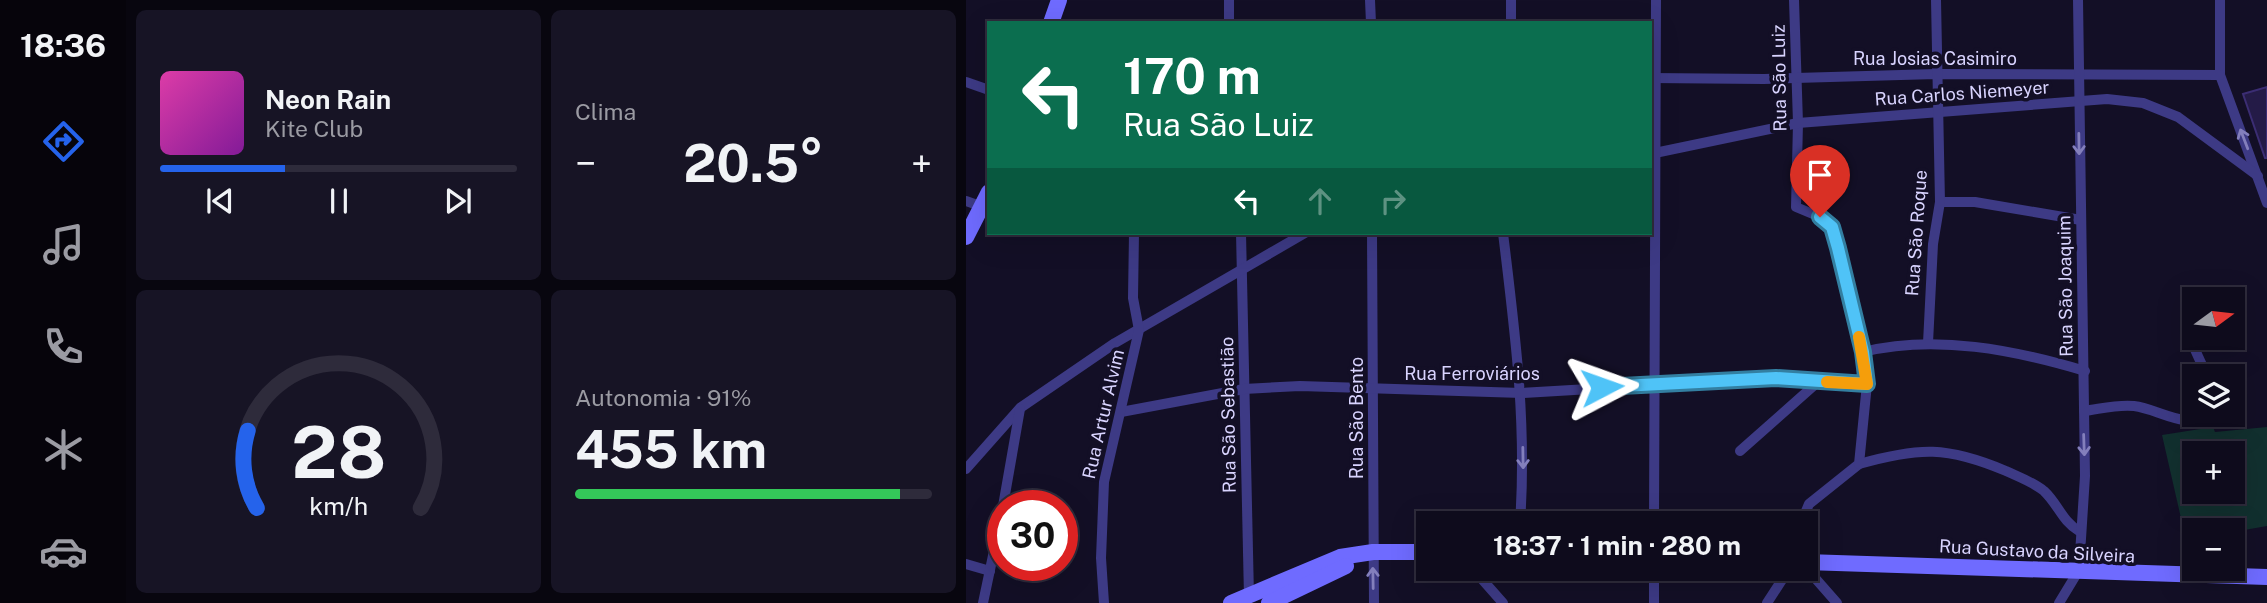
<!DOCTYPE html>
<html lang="pt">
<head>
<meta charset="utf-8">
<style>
	body { margin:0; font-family:"Public Sans",sans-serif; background:#171425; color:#f1f3f6; height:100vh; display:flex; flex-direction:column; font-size:26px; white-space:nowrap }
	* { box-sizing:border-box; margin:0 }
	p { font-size:23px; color:#9b9ba3 }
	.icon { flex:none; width:38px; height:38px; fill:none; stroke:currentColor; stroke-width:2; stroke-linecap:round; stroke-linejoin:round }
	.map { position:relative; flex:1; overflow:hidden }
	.panel { display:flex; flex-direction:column; gap:10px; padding:10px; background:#08060f; width:840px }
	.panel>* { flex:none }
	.top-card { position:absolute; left:21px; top:21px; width:665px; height:214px; border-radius:0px; box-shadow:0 7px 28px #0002,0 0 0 2px #2e2b3b; background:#0b6e4f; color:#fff; overflow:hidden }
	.needle { width:46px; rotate:75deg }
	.tools { position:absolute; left:1216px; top:287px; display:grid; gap:14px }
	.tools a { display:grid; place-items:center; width:63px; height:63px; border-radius:0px; background:#0e0b1c; box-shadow:0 7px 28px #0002,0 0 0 2px #2e2b3b; font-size:35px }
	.speed { position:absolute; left:21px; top:490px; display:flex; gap:14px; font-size:35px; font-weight:700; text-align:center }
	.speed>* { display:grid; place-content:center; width:91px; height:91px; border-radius:50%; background:#0e0b1c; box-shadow:0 7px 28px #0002,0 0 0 2px #2e2b3b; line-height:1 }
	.speed .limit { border:10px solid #d22; background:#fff; color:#111 }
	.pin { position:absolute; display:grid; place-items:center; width:60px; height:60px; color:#fff; margin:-72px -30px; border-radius:50% 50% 50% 0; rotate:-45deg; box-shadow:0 0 7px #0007 }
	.pin .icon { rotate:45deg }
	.me { position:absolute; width:77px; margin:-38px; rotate:86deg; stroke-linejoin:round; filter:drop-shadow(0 0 5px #0008) }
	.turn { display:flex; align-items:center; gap:24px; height:147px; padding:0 21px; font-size:32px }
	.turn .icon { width:91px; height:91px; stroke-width:2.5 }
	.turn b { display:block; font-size:49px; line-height:60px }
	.lanes { display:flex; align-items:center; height:66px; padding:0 21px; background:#0003; justify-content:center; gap:35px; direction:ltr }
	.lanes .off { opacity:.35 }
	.big { font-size:52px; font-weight:700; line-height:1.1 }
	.panel .card { flex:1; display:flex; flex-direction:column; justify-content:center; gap:10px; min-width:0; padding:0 24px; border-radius:10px; background:#171425 }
	.panel .dial { align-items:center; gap:0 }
	.dial svg { height:182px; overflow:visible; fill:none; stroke:#2e2b3b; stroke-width:7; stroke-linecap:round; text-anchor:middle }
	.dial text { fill:#f1f3f6; stroke:none }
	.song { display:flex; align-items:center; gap:21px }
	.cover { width:84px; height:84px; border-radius:10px; background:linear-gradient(135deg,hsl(320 70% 55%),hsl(290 70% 35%)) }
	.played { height:7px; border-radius:4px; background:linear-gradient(90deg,#2563eb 35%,#2e2b3b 35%) }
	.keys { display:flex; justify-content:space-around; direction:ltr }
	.heat { display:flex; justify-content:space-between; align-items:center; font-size:38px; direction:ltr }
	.charge { height:10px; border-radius:5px; background:linear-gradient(90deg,#34c759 91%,#2e2b3b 0) }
	.panel .tiles { flex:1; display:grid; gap:10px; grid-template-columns:repeat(2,1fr) }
	.trip { position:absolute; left:450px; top:511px; width:402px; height:70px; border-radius:0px; background:#0e0b1c; box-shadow:0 7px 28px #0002,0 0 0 2px #2e2b3b; font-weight:700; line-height:70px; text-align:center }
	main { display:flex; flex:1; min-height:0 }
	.dock { display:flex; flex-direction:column; width:126px; justify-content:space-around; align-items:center; background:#06040b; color:#9b9ba3 }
	.dock .icon { width:49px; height:49px }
	.dock .selected { color:#2563eb }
	.dock b { font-size:32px; color:#f1f3f6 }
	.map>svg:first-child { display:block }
	.green { fill:#12302f; fill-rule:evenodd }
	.building { fill:#241b47; stroke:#3b2d73; stroke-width:2 }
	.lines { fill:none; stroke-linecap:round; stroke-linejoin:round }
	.street { stroke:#3d3a85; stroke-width:10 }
	.secondary { stroke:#6f6bff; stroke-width:16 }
	.oneway { stroke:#837fbc }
	.route-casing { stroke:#337fa1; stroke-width:18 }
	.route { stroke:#4fc3f7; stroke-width:12 }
	.slow { stroke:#f59e0b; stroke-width:12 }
	.labels { text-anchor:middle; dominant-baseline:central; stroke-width:7; stroke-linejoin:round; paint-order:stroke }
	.street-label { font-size:18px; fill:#d9d4ff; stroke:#130f26 }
</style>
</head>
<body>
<main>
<nav class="dock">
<b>18:36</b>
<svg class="icon selected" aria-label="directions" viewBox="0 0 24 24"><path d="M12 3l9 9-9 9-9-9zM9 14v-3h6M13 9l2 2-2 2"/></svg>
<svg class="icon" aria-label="music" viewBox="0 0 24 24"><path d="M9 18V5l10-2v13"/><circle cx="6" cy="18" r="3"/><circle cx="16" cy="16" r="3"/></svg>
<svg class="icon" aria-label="phone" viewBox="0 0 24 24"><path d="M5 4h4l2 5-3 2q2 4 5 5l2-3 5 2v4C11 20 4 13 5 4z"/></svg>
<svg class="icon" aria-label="climate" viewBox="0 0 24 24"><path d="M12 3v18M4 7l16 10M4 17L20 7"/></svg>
<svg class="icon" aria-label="car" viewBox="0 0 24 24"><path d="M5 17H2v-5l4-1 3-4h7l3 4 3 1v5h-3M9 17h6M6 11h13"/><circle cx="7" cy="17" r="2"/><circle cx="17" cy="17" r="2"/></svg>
</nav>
<section class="panel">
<div class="tiles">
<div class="card">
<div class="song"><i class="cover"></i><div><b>Neon Rain</b><p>Kite Club</p></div></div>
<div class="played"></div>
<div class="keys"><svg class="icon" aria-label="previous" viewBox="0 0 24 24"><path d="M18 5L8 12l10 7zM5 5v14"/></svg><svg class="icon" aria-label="pause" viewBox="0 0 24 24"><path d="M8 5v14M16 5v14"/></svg><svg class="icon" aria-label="next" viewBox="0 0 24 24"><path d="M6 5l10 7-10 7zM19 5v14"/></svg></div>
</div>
<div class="card"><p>Clima</p>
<div class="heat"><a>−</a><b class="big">20.5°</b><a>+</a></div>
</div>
<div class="card dial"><svg viewBox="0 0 100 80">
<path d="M14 69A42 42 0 1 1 86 69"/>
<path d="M14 69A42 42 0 0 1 10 35" stroke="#2563eb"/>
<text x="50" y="56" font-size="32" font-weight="700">28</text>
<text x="50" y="72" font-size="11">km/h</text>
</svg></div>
<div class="card"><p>Autonomia · 91%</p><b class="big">455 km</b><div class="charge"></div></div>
</div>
</section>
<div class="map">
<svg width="1301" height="603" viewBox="0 0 1301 603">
	<rect width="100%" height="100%" fill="#130f26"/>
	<path class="green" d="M 1247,427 L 1249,432 L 1301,427 L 1301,526 L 1267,532 L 1228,530 L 1228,538 L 1220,540 L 1196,435 ZM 1228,453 L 1267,453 L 1267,492 L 1228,492 Z"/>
	<path class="building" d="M 1301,87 L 1301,158 L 1299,158 L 1277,94 Z"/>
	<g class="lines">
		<g class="street">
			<path d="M 263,0 L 263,23"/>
			<path d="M 404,0 L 405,23"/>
			<path d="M 545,0 L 545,23"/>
			<path d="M 828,0 L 832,123 L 830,207 L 854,217 L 866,227 L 897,352 L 901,384 L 893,464 L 843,504 L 835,523"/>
			<path d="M 1254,0 L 1254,75 L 1301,203"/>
			<path d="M 684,78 L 798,79 L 970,74 L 1254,75"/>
			<path d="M 0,82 L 23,90"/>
			<path d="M 684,154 L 832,123 L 1141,99 L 1177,103 L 1212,117 L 1292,176"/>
			<path d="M 0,201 L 17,207"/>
			<path d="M 974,202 L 1009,202 L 1115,220"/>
			<path d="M 275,233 L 283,597"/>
			<path d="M 406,233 L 408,603"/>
			<path d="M 537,233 C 549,332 561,423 554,523"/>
			<path d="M 962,343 L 967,244 L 974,202 L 970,0"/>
			<path d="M 1226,343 L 1241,376"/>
			<path d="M 897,352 C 969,334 1049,350 1119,371"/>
			<path d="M 1118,411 C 1134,409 1152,404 1168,406 C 1193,409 1219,430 1244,415"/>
			<path d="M 155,412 L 278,389 L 334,386 L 556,393 L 810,378 L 901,384"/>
			<path d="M 774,451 L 853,381"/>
			<path d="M 893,464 C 953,447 981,446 1040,471 C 1053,477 1067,482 1078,491 C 1092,504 1096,521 1113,531"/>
			<path d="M 0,469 L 54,408 L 149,343 L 339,233"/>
			<path d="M 37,506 L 54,409"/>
			<path d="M 688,523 L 690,0"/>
			<path d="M 841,562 L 842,570 L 871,603"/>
			<path d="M 0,564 L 24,571"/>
			<path d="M 507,569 L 537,603"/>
			<path d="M 688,569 L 688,603"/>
			<path d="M 17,603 L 37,508"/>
			<path d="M 138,603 L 135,558 L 138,482 L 173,330 L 167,298 L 168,233"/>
			<path d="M 801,603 L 823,569"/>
			<path d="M 1093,603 L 1113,570 L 1119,476 L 1112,0"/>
		</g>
		<g class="secondary">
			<path d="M 85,23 L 93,0"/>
			<path d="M 0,237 L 23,192"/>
			<path d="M 840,562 L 1301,577"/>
			<path d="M 265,603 L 374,557 L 407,552 L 462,552"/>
			<path d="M 303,603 L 380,566"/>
		</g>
	</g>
	<defs><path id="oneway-shaft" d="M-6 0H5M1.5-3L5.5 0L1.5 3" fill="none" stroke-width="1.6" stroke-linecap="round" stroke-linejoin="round" transform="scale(1.75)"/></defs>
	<g class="oneway">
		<use href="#oneway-shaft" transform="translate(1278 139) rotate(-111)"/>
		<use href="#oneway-shaft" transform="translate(1113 144) rotate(89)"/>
		<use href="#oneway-shaft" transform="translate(1118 445) rotate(88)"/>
		<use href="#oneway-shaft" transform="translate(557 458) rotate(89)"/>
		<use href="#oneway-shaft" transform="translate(407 578) rotate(-91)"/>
	</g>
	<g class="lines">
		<defs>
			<path id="route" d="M 636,387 L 810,378 L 901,384 L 897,352 L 872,248 L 866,227 L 854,217"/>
		</defs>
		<use href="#route" class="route-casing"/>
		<use href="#route" class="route"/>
		<path class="slow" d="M 861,382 L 901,384 L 893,337"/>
	</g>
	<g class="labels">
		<g class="street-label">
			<text x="969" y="58">Rua Josias Casimiro</text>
			<text transform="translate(813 78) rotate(-91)">Rua São Luiz</text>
			<text transform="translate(996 93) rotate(-4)">Rua Carlos Niemeyer</text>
			<text transform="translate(950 233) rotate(-86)">Rua São Roque</text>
			<text transform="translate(1099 286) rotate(-91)">Rua São Joaquim</text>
			<text x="506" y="373">Rua Ferroviários</text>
			<text transform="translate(137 414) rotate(-77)">Rua Artur Alvim</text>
			<text transform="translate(262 415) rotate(-91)">Rua São Sebastião</text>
			<text transform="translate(390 418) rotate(-90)">Rua São Bento</text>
			<text transform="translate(1071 551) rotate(3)">Rua Gustavo da Silveira</text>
		</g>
	</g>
</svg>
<div class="tools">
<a><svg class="needle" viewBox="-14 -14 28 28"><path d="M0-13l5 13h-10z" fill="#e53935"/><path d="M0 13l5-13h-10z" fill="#9b9ba3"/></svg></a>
<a><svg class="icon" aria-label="layers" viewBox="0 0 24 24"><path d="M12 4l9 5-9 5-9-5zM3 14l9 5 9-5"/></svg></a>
<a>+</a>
<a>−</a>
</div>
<div class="speed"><div class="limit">30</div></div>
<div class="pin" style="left:854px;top:217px;background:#d93025"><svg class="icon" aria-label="arrive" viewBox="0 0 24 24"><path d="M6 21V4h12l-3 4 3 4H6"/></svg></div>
<svg class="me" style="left:636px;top:387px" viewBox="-20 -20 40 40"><path d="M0-17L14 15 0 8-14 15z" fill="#4fc3f7" stroke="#fff" stroke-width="4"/></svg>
<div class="trip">18:37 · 1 min · 280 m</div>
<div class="top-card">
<div class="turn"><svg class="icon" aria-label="left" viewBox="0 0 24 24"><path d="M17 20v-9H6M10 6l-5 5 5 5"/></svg><div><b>170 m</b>Rua São Luiz</div></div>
<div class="lanes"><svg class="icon" aria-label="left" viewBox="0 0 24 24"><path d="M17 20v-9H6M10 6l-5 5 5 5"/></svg><svg class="icon off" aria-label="ahead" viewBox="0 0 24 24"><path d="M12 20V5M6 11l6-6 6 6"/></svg><svg class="icon off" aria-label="right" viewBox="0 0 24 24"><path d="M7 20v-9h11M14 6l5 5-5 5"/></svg></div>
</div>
</div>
</main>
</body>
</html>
